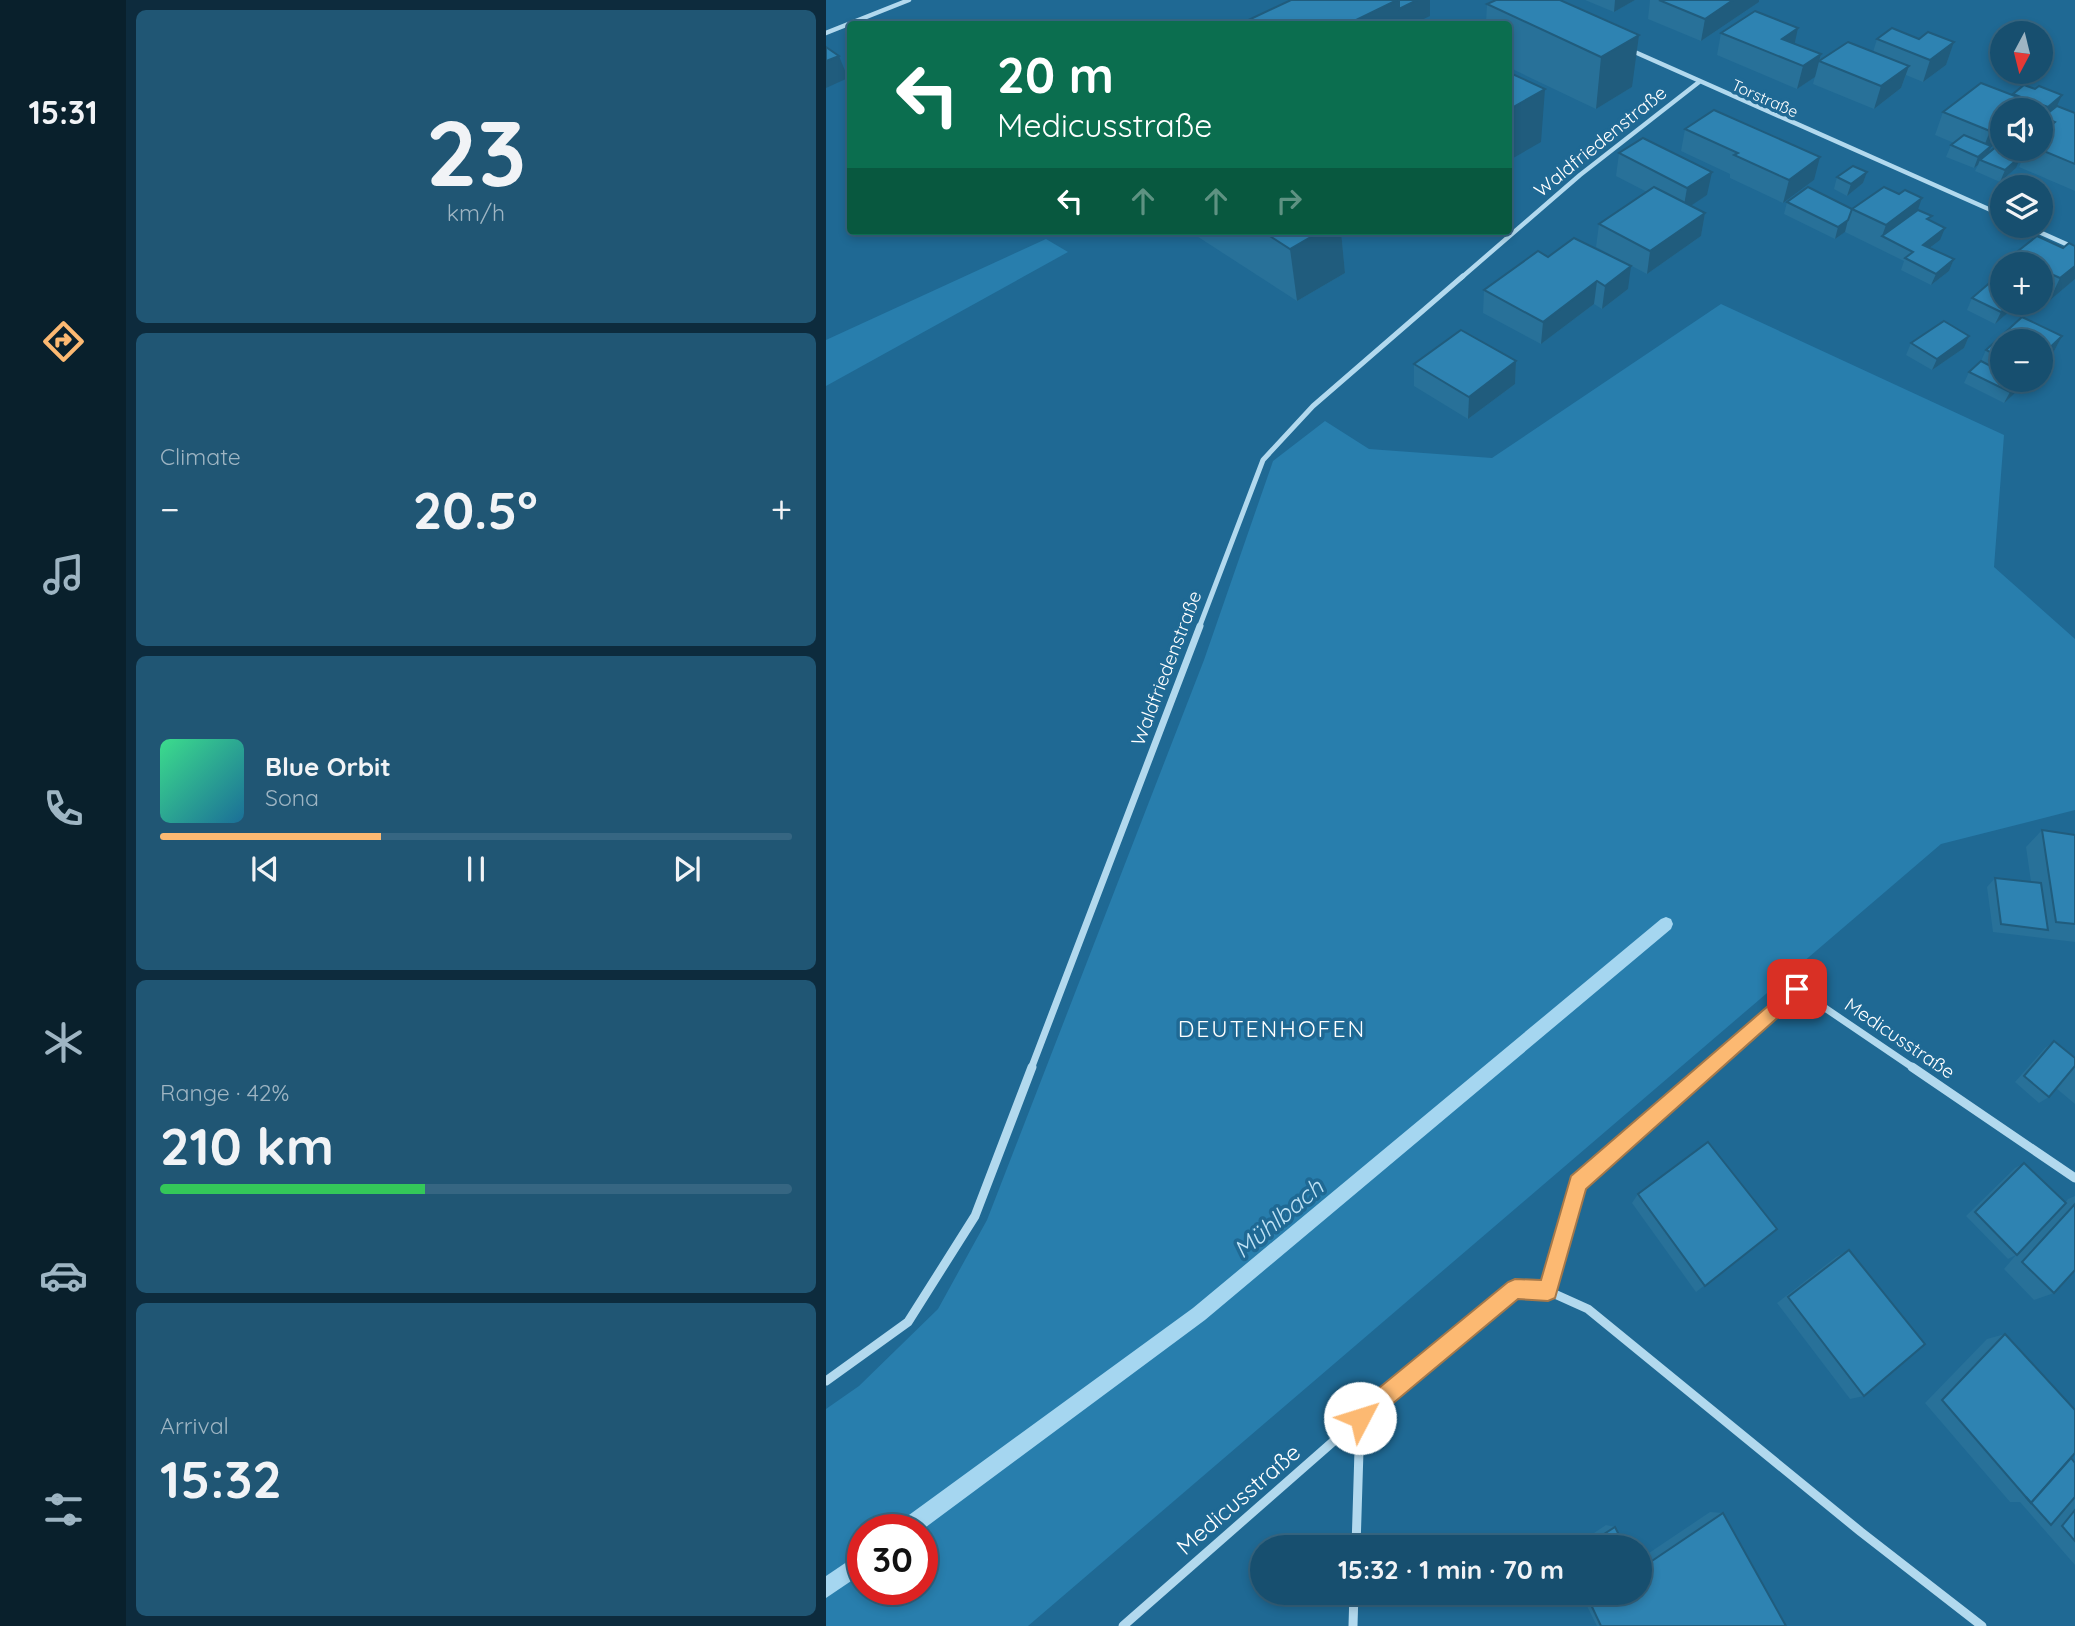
<!DOCTYPE html>
<html lang="en">
<head>
<meta charset="utf-8">
<style>
	body { margin:0; font-family:Quicksand,sans-serif; background:#205674; color:#f1f3f6; height:100vh; display:flex; flex-direction:column; font-size:26px; white-space:nowrap }
	* { box-sizing:border-box; margin:0 }
	p { font-size:23px; color:#9eb5c3 }
	.icon { flex:none; width:38px; height:38px; fill:none; stroke:currentColor; stroke-width:2; stroke-linecap:round; stroke-linejoin:round }
	.map { position:relative; flex:1; overflow:hidden }
	.panel { display:flex; flex-direction:column; gap:10px; padding:10px; background:#0d2b3d; width:700px }
	.panel>* { flex:none }
	.hud { position:absolute; left:21px; top:21px; width:665px; height:214px; border-radius:7px; box-shadow:0 4px 10px #0003,0 0 0 2px #366682; background:#0b6e4f; color:#fff; overflow:hidden }
	.needle { width:46px; rotate:187deg }
	.controls { position:absolute; left:1164px; top:21px; display:grid; gap:14px }
	.controls a { display:grid; place-items:center; width:63px; height:63px; border-radius:50%; background:#174f6f; box-shadow:0 4px 10px #0003,0 0 0 2px #366682; font-size:35px }
	.speed { position:absolute; left:21px; top:1514px; display:flex; gap:14px; font-size:35px; font-weight:700; text-align:center }
	.speed>* { display:grid; place-content:center; width:91px; height:91px; border-radius:50%; background:#174f6f; box-shadow:0 4px 10px #0003,0 0 0 2px #366682; line-height:1 }
	.speed .limit { border:10px solid #d22; background:#fff; color:#111 }
	.pin { position:absolute; display:grid; place-items:center; width:60px; height:60px; color:#fff; margin:-30px; border-radius:14px; box-shadow:0 4px 10px #0006 }
	.me { position:absolute; width:77px; margin:-38px; rotate:50deg; stroke-linejoin:round; filter:drop-shadow(0 0 5px #0008) }
	.turn { display:flex; align-items:center; gap:24px; height:147px; padding:0 35px; font-size:32px }
	.turn .icon { width:91px; height:91px; stroke-width:2.5 }
	.turn b { display:block; font-size:49px; line-height:60px }
	.lanes { display:flex; align-items:center; height:66px; padding:0 35px; background:#0003; justify-content:center; gap:35px; direction:ltr }
	.lanes .off { opacity:.35 }
	.big { font-size:52px; font-weight:700; line-height:1.1 }
	.panel .card { flex:1; display:flex; flex-direction:column; justify-content:center; gap:10px; min-width:0; padding:0 24px; border-radius:10px; background:#205674 }
	.panel .dial { align-items:center; gap:0 }
	.dial b { font-size:91px; line-height:1 }
	.song { display:flex; align-items:center; gap:21px }
	.cover { width:84px; height:84px; border-radius:10px; background:linear-gradient(135deg,hsl(150 70% 55%),hsl(200 70% 35%)) }
	.played { height:7px; border-radius:4px; background:linear-gradient(90deg,#fcb972 35%,#366682 35%) }
	.keys { display:flex; justify-content:space-around; direction:ltr }
	.heat { display:flex; justify-content:space-between; align-items:center; font-size:38px; direction:ltr }
	.charge { height:10px; border-radius:5px; background:linear-gradient(90deg,#34c759 42%,#366682 0) }
	.trip { position:absolute; left:424px; top:1535px; width:402px; height:70px; border-radius:35px; background:#174f6f; box-shadow:0 4px 10px #0003,0 0 0 2px #366682; font-weight:700; line-height:70px; text-align:center }
	main { display:flex; flex:1; min-height:0 }
	.menu { display:flex; flex-direction:column; width:126px; justify-content:space-around; align-items:center; background:#09202c; color:#9eb5c3 }
	.menu .icon { width:49px; height:49px }
	.menu .current { color:#fcb972 }
	.menu b { font-size:32px; color:#f1f3f6 }
	.map>svg:first-child { display:block }
	.green { fill:#287ead; fill-rule:evenodd }
	.lines { fill:none; stroke-linecap:round; stroke-linejoin:round }
	.stream { fill:#a5d6f0; fill-rule:evenodd }
	.street-far3 { stroke:#b2d9ee; stroke-width:4.5 }
	.street-far2 { stroke:#b2d9ee; stroke-width:5 }
	.street-far1 { stroke:#b2d9ee; stroke-width:7 }
	.street { stroke:#b2d9ee; stroke-width:9 }
	.wall { fill:#287199 }
	.shaded-wall { fill:#205c7d }
	.building { fill:#2e83b2; stroke:#205c7d; stroke-width:2 }
	.route { fill:#fcb972; stroke:#a4784a; stroke-width:2 }
	.labels { text-anchor:middle; dominant-baseline:central; stroke-width:7; stroke-linejoin:round; paint-order:stroke }
	.far-street-label { font-size:16px; fill:#fff; stroke:#1f6994 }
	.street-label { font-size:19px; fill:#fff; stroke:#1f6994 }
	.quarter-label { font-size:23px; letter-spacing:2px; fill:#fff; stroke:#1f6994 }
	.near-street-label { font-size:23px; fill:#fff; stroke:#1f6994 }
	.near-water-label { font-size:24px; font-style:italic; fill:#bee2f5; stroke:#1f6994 }
</style>
</head>
<body>
<main>
<nav class="menu">
<b>15:31</b>
<svg class="icon current" aria-label="directions" viewBox="0 0 24 24"><path d="M12 3l9 9-9 9-9-9zM9 14v-3h6M13 9l2 2-2 2"/></svg>
<svg class="icon" aria-label="music" viewBox="0 0 24 24"><path d="M9 18V5l10-2v13"/><circle cx="6" cy="18" r="3"/><circle cx="16" cy="16" r="3"/></svg>
<svg class="icon" aria-label="phone" viewBox="0 0 24 24"><path d="M5 4h4l2 5-3 2q2 4 5 5l2-3 5 2v4C11 20 4 13 5 4z"/></svg>
<svg class="icon" aria-label="climate" viewBox="0 0 24 24"><path d="M12 3v18M4 7l16 10M4 17L20 7"/></svg>
<svg class="icon" aria-label="car" viewBox="0 0 24 24"><path d="M5 17H2v-5l4-1 3-4h7l3 4 3 1v5h-3M9 17h6M6 11h13"/><circle cx="7" cy="17" r="2"/><circle cx="17" cy="17" r="2"/></svg>
<svg class="icon" aria-label="filters" viewBox="0 0 24 24"><path d="M4 7h16M4 17h16"/><circle cx="9" cy="7" r="2"/><circle cx="15" cy="17" r="2"/></svg>
</nav>
<section class="panel">
<div class="card dial"><b>23</b><p>km/h</p></div>
<div class="card"><p>Climate</p>
<div class="heat"><a>−</a><b class="big">20.5°</b><a>+</a></div>
</div>
<div class="card">
<div class="song"><i class="cover"></i><div><b>Blue Orbit</b><p>Sona</p></div></div>
<div class="played"></div>
<div class="keys"><svg class="icon" aria-label="previous" viewBox="0 0 24 24"><path d="M18 5L8 12l10 7zM5 5v14"/></svg><svg class="icon" aria-label="pause" viewBox="0 0 24 24"><path d="M8 5v14M16 5v14"/></svg><svg class="icon" aria-label="next" viewBox="0 0 24 24"><path d="M6 5l10 7-10 7zM19 5v14"/></svg></div>
</div>
<div class="card"><p>Range · 42%</p><b class="big">210 km</b><div class="charge"></div></div>
<div class="card"><p>Arrival</p><b class="big">15:32</b></div>
</section>
<div class="map">
<svg width="1249" height="1626" viewBox="0 0 1249 1626">
	<rect width="100%" height="100%" fill="#1f6994"/>
	<g class="green">
		<path d="M 220,239 L 242,252 L 0,386 L 0,340 Z"/>
		<path d="M 895,304 L 1178,435 L 1168,567 L 1249,639 L 1249,810 L 1115,844 L 202,1626 L 0,1626 L 0,1409 L 33,1386 L 112,1309 L 161,1220 L 378,660 L 447,461 L 499,421 L 543,449 L 666,458 ZM 37,1530 L 96,1530 L 96,1589 L 37,1589 Z"/>
	</g>
	<g class="lines">
		<g class="stream">
			<path d="M 840,917 L 845,919 L 847,924 L 845,929 L 379,1320 L 96,1530 L 70,1530 L 72,1523 L 367,1308 L 835,919 Z"/>
			<path d="M 37,1551 L 37,1573 L 0,1598 L 0,1576 Z"/>
		</g>
		<g class="street-far3">
			<path d="M 0,33 L 83,0"/>
			<path d="M 802,49 L 1176,215"/>
			<path d="M 1200,226 L 1249,248"/>
			<path d="M 635,278 L 754,175 L 873,82"/>
		</g>
		<path class="street-far2" d="M 373,628 L 437,460 L 487,406 L 637,276"/>
		<g class="street-far1">
			<path d="M 205,1069 L 374,626"/>
			<path d="M 881,1069 L 971,989 L 1089,1069"/>
		</g>
		<g class="street">
			<path d="M 1086,1067 L 1249,1178"/>
			<path d="M 722,1291 L 752,1183 L 882,1067"/>
			<path d="M 0,1381 L 82,1322 L 149,1216 L 206,1067"/>
			<path d="M 530,1547 L 534,1418"/>
			<path d="M 297,1626 L 534,1418 L 689,1289 L 722,1291 L 762,1309 L 1035,1532 L 1156,1626"/>
			<path d="M 527,1626 L 528,1592"/>
		</g>
	</g>
	<g class="wall">
		<path d="M 734,0 L 806,87 L 770,109 L 682,67 L 682,24 L 660,24 L 661,4 Z"/>
		<path d="M 759,0 L 809,0 L 788,12 Z"/>
		<path d="M 824,0 L 933,0 L 933,2 L 875,41 L 822,19 Z"/>
		<path d="M 895,33 L 968,44 L 995,54 L 989,77 L 971,89 L 891,55 Z"/>
		<path d="M 1051,39 L 1093,39 L 1128,42 L 1120,65 L 1097,82 L 1080,75 L 1075,88 L 1048,109 L 987,84 L 993,61 L 1047,52 Z"/>
		<path d="M 1187,94 L 1232,106 L 1249,113 L 1249,191 L 1193,167 L 1201,149 L 1214,149 L 1214,122 L 1216,119 L 1214,118 L 1214,110 L 1176,110 L 1162,153 L 1190,168 L 1174,182 L 1149,171 L 1152,165 L 1148,168 L 1120,157 L 1125,145 L 1128,143 L 1109,135 L 1117,112 L 1186,95 Z"/>
		<path d="M 859,129 L 988,180 L 957,203 L 904,178 L 904,174 L 855,151 Z"/>
		<path d="M 793,153 L 881,195 L 865,205 L 879,213 L 875,236 L 821,274 L 770,247 L 773,224 L 821,192 L 790,176 Z"/>
		<path d="M 1041,172 L 1037,183 L 1021,196 L 1008,189 L 1011,177 Z"/>
		<path d="M 1073,194 L 1104,221 L 1114,240 L 1104,248 L 1128,259 L 1123,271 L 1105,285 L 1075,270 L 1078,261 L 1019,232 L 1009,239 L 958,214 L 961,202 L 1026,209 Z"/>
		<path d="M 363,231 L 515,231 L 519,273 L 471,301 Z"/>
		<path d="M 1211,236 L 1237,248 L 1243,243 L 1249,246 L 1249,279 L 1223,301 L 1214,297 L 1214,264 L 1182,264 L 1187,255 Z"/>
		<path d="M 722,257 L 802,289 L 776,309 L 768,304 L 715,344 L 657,313 L 658,290 Z"/>
		<path d="M 1146,298 L 1176,303 L 1193,303 L 1169,324 L 1141,310 Z"/>
		<path d="M 1196,317 L 1236,336 L 1224,359 L 1214,368 L 1214,341 L 1176,341 L 1176,380 L 1202,380 L 1178,403 L 1138,383 L 1143,372 L 1155,361 L 1160,350 Z"/>
		<path d="M 1143,336 L 1138,348 L 1106,370 L 1080,355 L 1085,343 Z"/>
		<path d="M 690,361 L 689,384 L 642,419 L 588,386 L 588,364 Z"/>
		<path d="M 1216,830 L 1249,835 L 1249,942 L 1167,932 L 1161,887 L 1169,878 L 1205,882 L 1200,847 Z"/>
		<path d="M 1228,1041 L 1249,1058 L 1249,1104 L 1230,1088 L 1223,1097 L 1213,1103 L 1189,1082 L 1219,1048 Z"/>
		<path d="M 1198,1163 L 1239,1203 L 1242,1199 L 1249,1196 L 1249,1270 L 1228,1293 L 1208,1300 L 1178,1269 L 1190,1255 L 1182,1259 L 1140,1216 L 1189,1168 Z"/>
		<path d="M 812,1194 L 951,1229 L 870,1292 L 806,1203 Z"/>
		<path d="M 1023,1250 L 1038,1396 L 1024,1399 L 951,1303 L 1010,1257 Z"/>
		<path d="M 1179,1334 L 1245,1458 L 1249,1463 L 1249,1565 L 1194,1502 L 1184,1502 L 1099,1403 L 1161,1339 Z"/>
		<path d="M 884,1512 L 897,1513 L 960,1626 L 771,1626 L 754,1592 L 814,1592 L 814,1559 Z"/>
		<path d="M 780,1525 L 789,1527 L 799,1547 L 747,1547 Z"/>
	</g>
	<g class="shaded-wall">
		<path d="M 571,0 L 604,0 L 604,16 L 587,24 L 522,24 Z"/>
		<path d="M 789,0 L 809,0 L 788,12 Z"/>
		<path d="M 907,0 L 933,0 L 933,2 L 875,41 L 879,19 Z"/>
		<path d="M 972,28 L 967,51 L 956,39 Z"/>
		<path d="M 813,35 L 806,87 L 770,109 L 775,57 Z"/>
		<path d="M 1128,42 L 1120,65 L 1097,82 L 1104,60 Z"/>
		<path d="M 995,54 L 989,77 L 971,89 L 977,66 Z"/>
		<path d="M 13,56 L 22,78 L 0,88 L 0,61 Z"/>
		<path d="M 1083,66 L 1075,88 L 1048,109 L 1055,86 Z"/>
		<path d="M 719,89 L 715,142 L 682,161 L 682,110 Z"/>
		<path d="M 1236,95 L 1231,106 L 1217,119 L 1222,107 Z"/>
		<path d="M 1202,101 L 1198,110 L 1191,110 Z"/>
		<path d="M 1176,122 L 1176,138 L 1165,147 L 1160,158 L 1154,160 L 1152,165 L 1148,168 L 1152,157 L 1155,154 L 1164,131 Z"/>
		<path d="M 1195,156 L 1190,168 L 1174,182 L 1179,170 Z"/>
		<path d="M 994,157 L 988,180 L 957,203 L 963,180 Z"/>
		<path d="M 886,172 L 881,195 L 857,211 L 861,188 Z"/>
		<path d="M 1041,172 L 1037,183 L 1021,196 L 1025,184 Z"/>
		<path d="M 1096,198 L 1088,221 L 1056,236 L 1060,225 Z"/>
		<path d="M 879,213 L 875,236 L 821,274 L 824,251 Z"/>
		<path d="M 1022,220 L 1019,232 L 1009,239 L 1012,227 Z"/>
		<path d="M 1119,228 L 1114,240 L 1093,256 L 1097,245 Z"/>
		<path d="M 495,231 L 515,231 L 519,273 L 471,301 L 464,249 Z"/>
		<path d="M 1128,259 L 1123,271 L 1105,285 L 1110,274 Z"/>
		<path d="M 805,266 L 802,289 L 776,309 L 779,286 Z"/>
		<path d="M 1249,266 L 1249,279 L 1223,301 L 1234,278 Z"/>
		<path d="M 771,281 L 768,304 L 715,344 L 717,322 Z"/>
		<path d="M 1186,303 L 1193,303 L 1169,324 L 1175,312 Z"/>
		<path d="M 1143,336 L 1138,348 L 1106,370 L 1111,359 Z"/>
		<path d="M 1236,336 L 1224,359 L 1214,368 L 1214,357 Z"/>
		<path d="M 690,361 L 689,384 L 642,419 L 643,397 Z"/>
		<path d="M 1196,380 L 1202,380 L 1189,393 Z"/>
		<path d="M 1195,381 L 1189,393 L 1178,403 L 1184,392 Z"/>
	</g>
	<g class="building">
		<path d="M 465,0 L 571,0 L 522,24 L 414,24 Z"/>
		<path d="M 573,0 L 591,0 L 573,9 Z"/>
		<path d="M 670,0 L 734,0 L 813,35 L 775,57 L 661,4 Z"/>
		<path d="M 833,0 L 907,0 L 879,19 Z"/>
		<path d="M 929,11 L 972,28 L 956,39 L 995,54 L 977,66 L 895,33 Z"/>
		<path d="M 1066,28 L 1093,39 L 1102,32 L 1128,42 L 1104,60 L 1051,39 Z"/>
		<path d="M 1022,42 L 1083,66 L 1055,86 L 993,61 Z"/>
		<path d="M 0,47 L 13,56 L 0,61 Z"/>
		<path d="M 682,72 L 719,89 L 682,110 Z"/>
		<path d="M 1155,83 L 1202,101 L 1191,110 L 1176,110 L 1176,122 L 1164,131 L 1117,112 Z"/>
		<path d="M 1198,85 L 1209,89 L 1213,86 L 1236,95 L 1222,107 L 1187,94 Z"/>
		<path d="M 1231,106 L 1249,113 L 1249,164 L 1213,149 L 1214,149 L 1214,135 L 1229,122 L 1217,117 Z"/>
		<path d="M 888,110 L 994,157 L 963,180 L 908,155 L 912,153 L 859,129 Z"/>
		<path d="M 1138,135 L 1165,146 L 1152,157 L 1125,145 Z"/>
		<path d="M 817,138 L 886,172 L 861,188 L 793,153 Z"/>
		<path d="M 1171,146 L 1176,149 L 1195,156 L 1179,170 L 1154,160 Z"/>
		<path d="M 1027,166 L 1041,172 L 1025,184 L 1011,177 Z"/>
		<path d="M 828,187 L 879,213 L 824,251 L 773,224 Z"/>
		<path d="M 982,187 L 1026,209 L 1022,220 L 1012,227 L 961,202 Z"/>
		<path d="M 1058,187 L 1073,194 L 1079,190 L 1096,198 L 1060,225 L 1026,209 Z"/>
		<path d="M 1092,210 L 1106,216 L 1101,219 L 1119,228 L 1097,245 L 1128,259 L 1110,274 L 1079,258 L 1087,252 L 1056,236 Z"/>
		<path d="M 436,231 L 495,231 L 464,249 Z"/>
		<path d="M 1211,236 L 1237,248 L 1243,243 L 1249,246 L 1249,266 L 1234,278 L 1214,269 L 1214,264 L 1205,264 L 1187,255 Z"/>
		<path d="M 748,238 L 805,266 L 779,286 L 771,281 L 717,322 L 658,290 L 712,251 L 722,257 Z"/>
		<path d="M 1174,274 L 1176,275 L 1176,303 L 1186,303 L 1175,312 L 1146,298 Z"/>
		<path d="M 1196,317 L 1236,336 L 1214,357 L 1214,341 L 1176,341 L 1176,358 L 1160,350 Z"/>
		<path d="M 1118,321 L 1143,336 L 1111,359 L 1085,343 Z"/>
		<path d="M 635,330 L 690,361 L 643,397 L 588,364 Z"/>
		<path d="M 1155,361 L 1176,372 L 1176,380 L 1192,380 L 1195,381 L 1184,392 L 1143,372 Z"/>
		<path d="M 1216,830 L 1249,835 L 1249,924 L 1230,922 Z"/>
		<path d="M 1169,878 L 1215,883 L 1222,930 L 1175,924 Z"/>
		<path d="M 1228,1041 L 1249,1058 L 1249,1066 L 1223,1097 L 1198,1076 Z"/>
		<path d="M 882,1142 L 951,1229 L 879,1286 L 812,1194 Z"/>
		<path d="M 1198,1163 L 1240,1203 L 1191,1255 L 1149,1212 Z"/>
		<path d="M 1249,1204 L 1249,1270 L 1228,1293 L 1196,1262 Z"/>
		<path d="M 1023,1250 L 1099,1344 L 1038,1396 L 962,1297 Z"/>
		<path d="M 1179,1334 L 1249,1410 L 1249,1453 L 1205,1503 L 1116,1400 Z"/>
		<path d="M 1245,1458 L 1249,1463 L 1249,1497 L 1225,1525 L 1200,1497 L 1205,1503 Z"/>
		<path d="M 1249,1510 L 1249,1541 L 1236,1526 Z"/>
		<path d="M 897,1513 L 960,1626 L 775,1626 L 759,1592 L 814,1592 L 814,1569 Z"/>
		<path d="M 789,1527 L 799,1547 L 758,1547 Z"/>
	</g>
	<path class="route" d="M 971,981 L 977,983 L 980,989 L 977,995 L 760,1189 L 729,1298 L 722,1301 L 692,1299 L 541,1425 L 534,1428 L 526,1425 L 523,1418 L 526,1410 L 682,1282 L 689,1279 L 715,1280 L 745,1176 Z"/>
	<g class="labels">
		<g class="far-street-label">
			<text transform="translate(939 98) rotate(24)">Torstraße</text>
		</g>
		<g class="street-label">
			<text transform="translate(774 141) rotate(-39)">Waldfriedenstraße</text>
			<text transform="translate(340 668) rotate(-69)">Waldfriedenstraße</text>
			<text transform="translate(1074 1038) rotate(34)">Medicusstraße</text>
		</g>
		<g class="quarter-label">
			<text x="446" y="1028">DEUTENHOFEN</text>
		</g>
		<g class="near-street-label">
			<text transform="translate(412 1499) rotate(-41)">Medicusstraße</text>
		</g>
		<g class="near-water-label">
			<text transform="translate(452 1218) rotate(-40)">Mühlbach</text>
		</g>
	</g>
</svg>
<div class="controls">
<a><svg class="needle" viewBox="-14 -14 28 28"><path d="M0-13l5 13h-10z" fill="#e53935"/><path d="M0 13l5-13h-10z" fill="#9eb5c3"/></svg></a>
<a><svg class="icon" aria-label="sound" viewBox="0 0 24 24"><path d="M4 9h4l5-4v14l-5-4H4zM17 9q2 3 0 6"/></svg></a>
<a><svg class="icon" aria-label="layers" viewBox="0 0 24 24"><path d="M12 4l9 5-9 5-9-5zM3 14l9 5 9-5"/></svg></a>
<a>+</a>
<a>−</a>
</div>
<div class="speed"><div class="limit">30</div></div>
<div class="pin" style="left:971px;top:989px;background:#d93025"><svg class="icon" aria-label="arrive" viewBox="0 0 24 24"><path d="M6 21V4h12l-3 4 3 4H6"/></svg></div>
<svg class="me" style="left:534px;top:1418px" viewBox="-20 -20 40 40"><circle r="19" fill="#fff"/><path d="M0-13L10 11 0 6-10 11z" fill="#fcb972"/></svg>
<div class="trip">15:32 · 1 min · 70 m</div>
<div class="hud">
<div class="turn"><svg class="icon" aria-label="left" viewBox="0 0 24 24"><path d="M17 20v-9H6M10 6l-5 5 5 5"/></svg><div><b>20 m</b>Medicusstraße</div></div>
<div class="lanes"><svg class="icon" aria-label="left" viewBox="0 0 24 24"><path d="M17 20v-9H6M10 6l-5 5 5 5"/></svg><svg class="icon off" aria-label="ahead" viewBox="0 0 24 24"><path d="M12 20V5M6 11l6-6 6 6"/></svg><svg class="icon off" aria-label="ahead" viewBox="0 0 24 24"><path d="M12 20V5M6 11l6-6 6 6"/></svg><svg class="icon off" aria-label="right" viewBox="0 0 24 24"><path d="M7 20v-9h11M14 6l5 5-5 5"/></svg></div>
</div>
</div>
</main>
</body>
</html>
